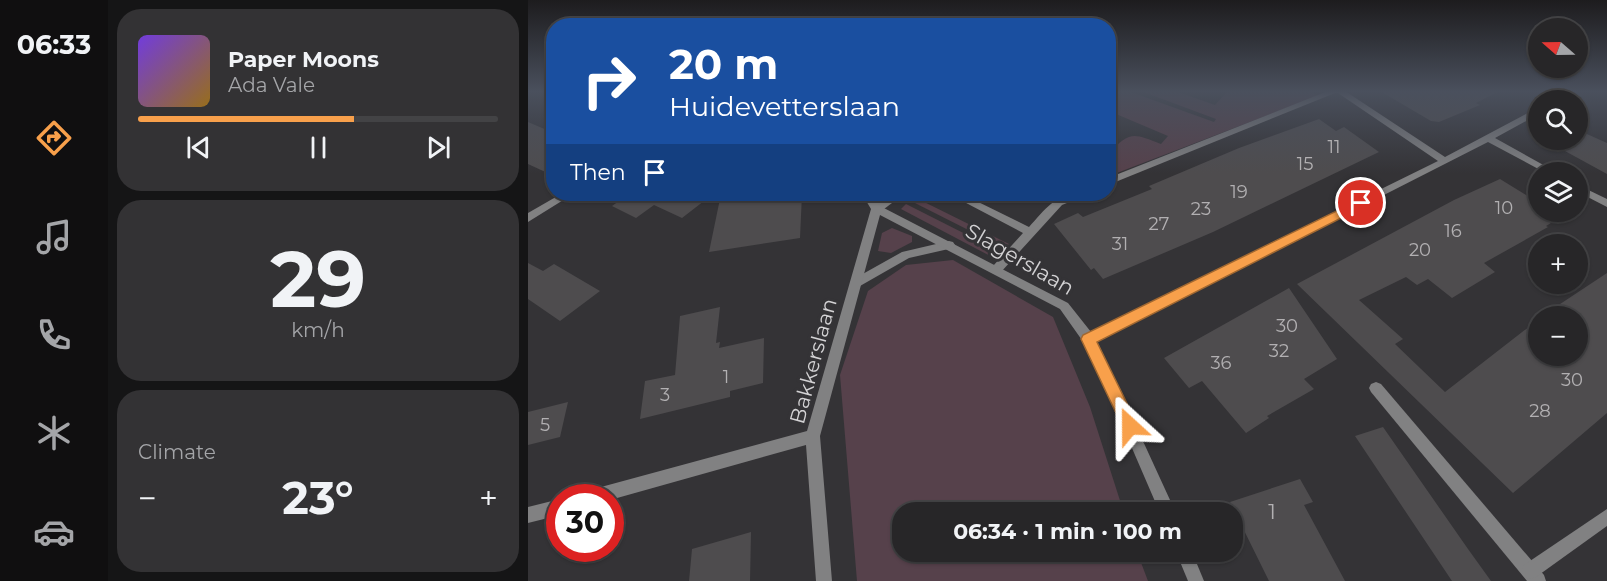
<!DOCTYPE html>
<html lang="en">
<head>
<meta charset="utf-8">
<style>
	body { margin:0; font-family:Montserrat,sans-serif; background:#333234; color:#f1f3f6; height:100vh; display:flex; flex-direction:column; font-size:22px; white-space:nowrap }
	* { box-sizing:border-box; margin:0 }
	p { font-size:20px; color:#a4a5a8 }
	.icon { flex:none; width:33px; height:33px; fill:none; stroke:currentColor; stroke-width:2; stroke-linecap:round; stroke-linejoin:round }
	.map { position:relative; flex:1; overflow:hidden }
	.drawer { display:flex; flex-direction:column; gap:9px; padding:9px; background:#151516; width:420px }
	.drawer>* { flex:none }
	.top-card { position:absolute; left:18px; top:18px; width:570px; height:183px; border-radius:24px; box-shadow:0 2px 4px #0004,0 0 0 2px #434345; background:#1a4fa0; color:#fff; overflow:hidden }
	.needle { width:39px; rotate:290deg }
	.buttons { position:absolute; left:1000px; top:18px; display:grid; gap:12px }
	.buttons a { display:grid; place-items:center; width:60px; height:60px; border-radius:50%; background:#272628; box-shadow:0 2px 4px #0004,0 0 0 2px #434345; font-size:30px }
	.speed { position:absolute; left:18px; top:484px; display:flex; gap:12px; font-size:30px; font-weight:700; text-align:center }
	.speed>* { display:grid; place-content:center; width:78px; height:78px; border-radius:50%; background:#272628; box-shadow:0 2px 4px #0004,0 0 0 2px #434345; line-height:1 }
	.speed .limit { border:9px solid #d22; background:#fff; color:#111 }
	.pin { position:absolute; display:grid; place-items:center; width:51px; height:51px; color:#fff; margin:-26px; border:3px solid #fff; border-radius:50%; box-shadow:0 2px 6px #0007 }
	.me { position:absolute; width:66px; margin:-33px; rotate:336deg; stroke-linejoin:round; filter:drop-shadow(0 0 4px #0008) }
	.turn { display:flex; align-items:center; gap:21px; height:126px; padding:0 24px; font-size:27px }
	.turn .icon { width:78px; height:78px; stroke-width:2.5 }
	.turn b { display:block; font-size:42px; line-height:51px }
	.then { display:flex; align-items:center; height:57px; padding:0 24px; background:#0003; gap:12px; font-size:22px }
	.big { font-size:45px; font-weight:700; line-height:1.1 }
	.drawer .widget { flex:1; display:flex; flex-direction:column; justify-content:center; gap:9px; min-width:0; padding:0 21px; border-radius:24px; background:#333234 }
	.drawer .dial { align-items:center; gap:0 }
	.dial b { font-size:78px; line-height:1 }
	.song { display:flex; align-items:center; gap:18px }
	.cover { width:72px; height:72px; border-radius:9px; background:linear-gradient(135deg,hsl(260 70% 55%),hsl(40 70% 35%)) }
	.played { height:6px; border-radius:3px; background:linear-gradient(90deg,#f8a04b 60%,#434345 60%) }
	.keys { display:flex; justify-content:space-around; direction:ltr }
	.heat { display:flex; justify-content:space-between; align-items:center; font-size:33px; direction:ltr }
	.trip { position:absolute; left:364px; top:502px; width:351px; height:60px; border-radius:24px; background:#272628; box-shadow:0 2px 4px #0004,0 0 0 2px #434345; font-weight:700; line-height:60px; text-align:center }
	main { display:flex; flex:1; min-height:0 }
	.dock { display:flex; flex-direction:column; width:108px; justify-content:space-around; align-items:center; background:#100f10; color:#a4a5a8 }
	.dock .icon { width:42px; height:42px }
	.dock .active { color:#f8a04b }
	.dock b { font-size:27px; color:#f1f3f6 }
	.map>svg:first-child { display:block }
	.green { fill:#56414b }
	.building { fill:#4e4c4e }
	.lines { fill:none; stroke-linecap:round; stroke-linejoin:round }
	.lane { fill:#818182; fill-rule:evenodd }
	.street { fill:#818182; fill-rule:evenodd }
	.route { fill:#f8a04b; stroke:#a16831; stroke-width:1.5 }
	.labels { text-anchor:middle; dominant-baseline:central; stroke-width:6; stroke-linejoin:round; paint-order:stroke }
	.number-label { font-size:18px; fill:#b2b0b2 }
	.street-label { font-size:21px; fill:#d3d2d4; stroke:#343336 }
	.near-number-label { font-size:21px; fill:#b2b0b2 }
</style>
</head>
<body>
<main>
<nav class="dock">
<b>06:33</b>
<svg class="icon active" aria-label="directions" viewBox="0 0 24 24"><path d="M12 3l9 9-9 9-9-9zM9 14v-3h6M13 9l2 2-2 2"/></svg>
<svg class="icon" aria-label="music" viewBox="0 0 24 24"><path d="M9 18V5l10-2v13"/><circle cx="6" cy="18" r="3"/><circle cx="16" cy="16" r="3"/></svg>
<svg class="icon" aria-label="phone" viewBox="0 0 24 24"><path d="M5 4h4l2 5-3 2q2 4 5 5l2-3 5 2v4C11 20 4 13 5 4z"/></svg>
<svg class="icon" aria-label="climate" viewBox="0 0 24 24"><path d="M12 3v18M4 7l16 10M4 17L20 7"/></svg>
<svg class="icon" aria-label="car" viewBox="0 0 24 24"><path d="M5 17H2v-5l4-1 3-4h7l3 4 3 1v5h-3M9 17h6M6 11h13"/><circle cx="7" cy="17" r="2"/><circle cx="17" cy="17" r="2"/></svg>
</nav>
<section class="drawer">
<div class="widget">
<div class="song"><i class="cover"></i><div><b>Paper Moons</b><p>Ada Vale</p></div></div>
<div class="played"></div>
<div class="keys"><svg class="icon" aria-label="previous" viewBox="0 0 24 24"><path d="M18 5L8 12l10 7zM5 5v14"/></svg><svg class="icon" aria-label="pause" viewBox="0 0 24 24"><path d="M8 5v14M16 5v14"/></svg><svg class="icon" aria-label="next" viewBox="0 0 24 24"><path d="M6 5l10 7-10 7zM19 5v14"/></svg></div>
</div>
<div class="widget dial"><b>29</b><p>km/h</p></div>
<div class="widget"><p>Climate</p>
<div class="heat"><a>−</a><b class="big">23°</b><a>+</a></div>
</div>
</section>
<div class="map">
<svg width="1079" height="581" viewBox="0 0 1079 581">
	<rect width="100%" height="100%" fill="#343336"/>
	<g class="green">
		<path d="M 581,91 L 600,91 L 686,122 L 688,119 L 613,91 L 647,91 L 687,105 L 700,91 L 782,91 L 790,96 L 581,176 L 581,153 C 602,131 605,133 633,144 L 640,136 L 581,111 Z"/>
		<path d="M 382,195 L 481,244 L 476,248 L 383,201 L 379,197 Z"/>
		<path d="M 378,204 L 471,251 L 466,258 L 373,209 Z"/>
		<path d="M 364,228 L 384,236 L 384,242 L 363,253 L 350,251 L 354,233 Z"/>
		<path d="M 425,260 L 525,317 L 562,407 L 596,513 L 375,513 L 375,552 L 609,552 L 620,581 L 329,581 L 312,375 L 340,291 L 378,265 Z"/>
	</g>
	<g class="building">
		<path d="M 852,91 L 971,91 L 948,103 L 952,105 L 911,122 L 903,121 Z"/>
		<path d="M 791,119 L 808,131 L 816,127 L 851,152 L 685,232 L 575,279 L 566,268 L 563,270 L 526,224 L 550,213 L 555,217 L 624,189 L 621,186 L 711,148 Z"/>
		<path d="M 0,122 L 26,133 L 26,176 L 0,164 Z"/>
		<path d="M 1050,130 L 1079,143 L 1079,174 L 1026,145 L 1035,140 L 1050,140 Z"/>
		<path d="M 972,179 L 1011,203 L 1011,212 L 1025,212 L 1033,217 L 1018,226 L 1020,227 L 956,263 L 967,272 L 924,298 L 900,279 L 889,285 L 878,277 L 831,300 L 875,339 L 867,344 L 917,392 L 1011,319 L 1011,356 L 1050,356 L 1050,316 L 1014,316 L 1079,273 L 1079,413 L 985,493 L 769,284 L 926,200 Z"/>
		<path d="M 101,194 L 185,194 L 154,218 L 126,205 L 108,218 L 84,206 Z"/>
		<path d="M 193,194 L 274,194 L 272,238 L 181,252 Z"/>
		<path d="M 0,263 L 15,271 L 26,264 L 72,291 L 32,321 L 0,299 Z"/>
		<path d="M 761,288 L 809,359 L 776,379 L 786,389 L 739,416 L 741,418 L 718,433 L 674,381 L 661,388 L 636,358 Z"/>
		<path d="M 192,307 L 188,343 L 192,342 L 191,348 L 236,338 L 235,383 L 202,391 L 202,397 L 112,419 L 117,381 L 147,375 L 152,316 Z"/>
		<path d="M 40,402 L 32,437 L 0,445 L 0,412 Z"/>
		<path d="M 855,427 L 940,549 L 963,581 L 924,581 L 827,436 Z"/>
		<path d="M 772,479 L 785,502 L 776,505 L 817,581 L 741,581 L 702,502 Z"/>
		<path d="M 223,532 L 222,581 L 161,581 L 164,549 Z"/>
	</g>
	<g class="lines">
		<g class="lane">
			<path d="M 800,91 L 812,91 L 580,185 L 580,178 Z"/>
			<path d="M 364,194 L 376,194 L 352,212 L 344,212 L 343,209 L 344,206 Z"/>
			<path d="M 421,194 L 434,194 L 501,227 C 518,208 530,191 557,194 L 556,196 L 534,205 L 473,272 L 465,272 L 463,269 L 465,266 L 495,233 Z"/>
			<path d="M 421,241 L 425,242 L 427,245 L 425,248 L 381,258 L 332,286 L 324,286 L 322,283 L 324,280 L 374,252 Z"/>
			<path d="M 848,382 L 853,384 L 1016,575 L 1018,581 L 999,581 L 843,392 L 841,388 L 843,384 Z"/>
		</g>
		<g class="street">
			<path d="M 807,91 L 817,91 L 917,157 L 1011,107 L 1011,114 L 967,138 L 1028,172 L 1016,172 L 960,142 L 569,341 L 648,513 L 632,513 L 569,367 L 556,343 L 532,309 L 352,215 L 292,436 L 304,581 L 288,581 L 278,445 L 82,500 L 82,498 L 54,498 L 57,493 L 62,490 L 279,431 L 343,209 L 334,194 L 344,194 L 352,206 L 540,303 L 563,332 L 910,161 Z"/>
			<path d="M 1036,91 L 1047,91 L 1033,100 L 1023,100 Z"/>
			<path d="M 1050,185 L 1079,199 L 1079,207 L 1050,192 Z"/>
			<path d="M 33,194 L 45,194 L 0,222 L 0,213 Z"/>
			<path d="M 32,499 L 32,515 L 0,523 L 0,507 Z"/>
			<path d="M 1079,509 L 1079,526 L 1008,577 L 1002,579 L 996,577 L 994,571 L 996,565 Z"/>
			<path d="M 648,552 L 664,552 L 676,581 L 660,581 Z"/>
		</g>
	</g>
	<linearGradient id="sky" x2="0" y2="1"><stop stop-color="#1d1c1e"/><stop offset="0.53" stop-color="#4a505d"/><stop offset="1" stop-color="#4a505d" stop-opacity="0"/></linearGradient>
	<rect width="1079" height="173" fill="url(#sky)"/>
	<path class="route" d="M 833,199 L 839,203 L 837,206 L 569,342 L 610,426 L 608,432 L 602,434 L 597,432 L 553,339 L 555,335 Z"/>
	<g class="labels">
		<g class="number-label">
			<text x="806" y="147">11</text>
			<text x="777" y="164">15</text>
			<text x="711" y="192">19</text>
			<text x="976" y="208">10</text>
			<text x="673" y="209">23</text>
			<text x="631" y="224">27</text>
			<text x="925" y="231">16</text>
			<text x="592" y="244">31</text>
			<text x="892" y="250">20</text>
			<text x="759" y="326">30</text>
			<text x="751" y="351">32</text>
			<text x="693" y="363">36</text>
			<text x="198" y="377">1</text>
			<text x="1044" y="380">30</text>
			<text x="137" y="395">3</text>
			<text x="1012" y="411">28</text>
			<text x="17" y="425">5</text>
		</g>
		<g class="street-label">
			<text transform="translate(492 259) rotate(30)">Slagerslaan</text>
			<text transform="translate(285 361) rotate(-75)">Bakkerslaan</text>
		</g>
		<g class="near-number-label">
			<text x="744" y="511">1</text>
		</g>
	</g>
</svg>
<div class="buttons">
<a><svg class="needle" viewBox="-14 -14 28 28"><path d="M0-13l5 13h-10z" fill="#e53935"/><path d="M0 13l5-13h-10z" fill="#a4a5a8"/></svg></a>
<a><svg class="icon" aria-label="search" viewBox="0 0 24 24"><circle cx="10" cy="10" r="6"/><path d="M15 15l6 6"/></svg></a>
<a><svg class="icon" aria-label="layers" viewBox="0 0 24 24"><path d="M12 4l9 5-9 5-9-5zM3 14l9 5 9-5"/></svg></a>
<a>+</a>
<a>−</a>
</div>
<div class="speed"><div class="limit">30</div></div>
<div class="pin" style="left:833px;top:203px;background:#d93025"><svg class="icon" aria-label="arrive" viewBox="0 0 24 24"><path d="M6 21V4h12l-3 4 3 4H6"/></svg></div>
<svg class="me" style="left:602px;top:426px" viewBox="-20 -20 40 40"><path d="M0-17L14 15 0 8-14 15z" fill="#f8a04b" stroke="#fff" stroke-width="4"/></svg>
<div class="trip">06:34 · 1 min · 100 m</div>
<div class="top-card">
<div class="turn"><svg class="icon" aria-label="right" viewBox="0 0 24 24"><path d="M7 20v-9h11M14 6l5 5-5 5"/></svg><div><b>20 m</b>Huidevetterslaan</div></div>
<div class="then">Then<svg class="icon" aria-label="arrive" viewBox="0 0 24 24"><path d="M6 21V4h12l-3 4 3 4H6"/></svg></div>
</div>
</div>
</main>
</body>
</html>
